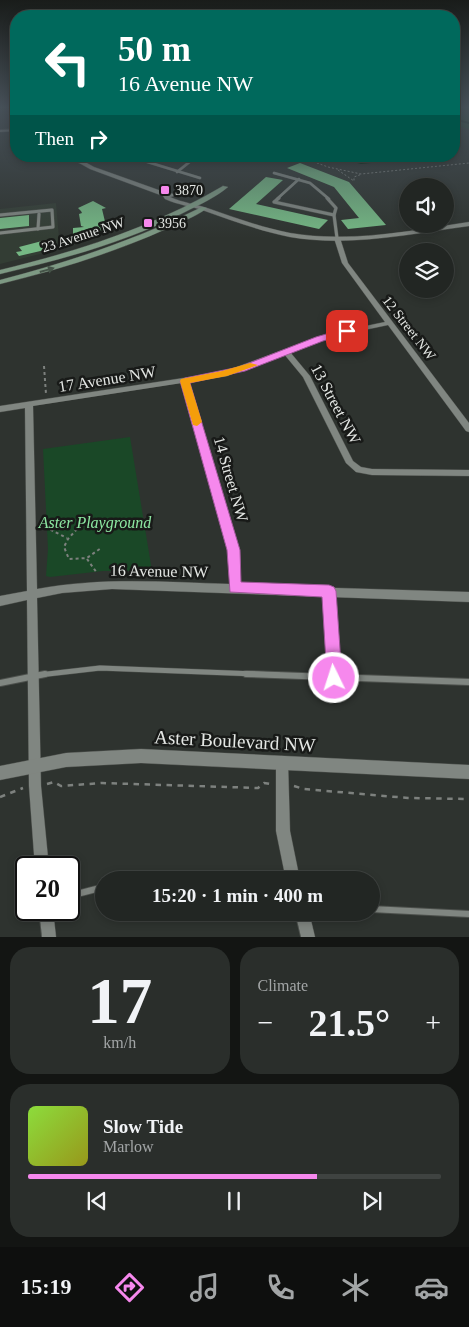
<!DOCTYPE html>
<html lang="en">
<head>
<meta charset="utf-8">
<style>
	body { margin:0; font-family:"Times New Roman",serif; background:#2a2e2b; color:#f1f3f6; height:100vh; display:flex; flex-direction:column; font-size:19px; white-space:nowrap }
	* { box-sizing:border-box; margin:0 }
	p { font-size:16px; color:#a2a5a6 }
	.icon { flex:none; width:28px; height:28px; fill:none; stroke:currentColor; stroke-width:2; stroke-linecap:round; stroke-linejoin:round }
	.map { position:relative; height:937px; overflow:hidden }
	.details { display:flex; flex-direction:column; gap:10px; padding:10px; background:#131513; flex:1 }
	.details>* { flex:none }
	.guide { position:absolute; left:10px; top:10px; width:450px; height:152px; border-radius:20px; box-shadow:0 2px 8px #0003,0 0 0 1px #3f4341; background:#00695c; color:#fff; overflow:hidden }
	.controls { position:absolute; left:399px; top:178px; display:grid; gap:10px }
	.controls a { display:grid; place-items:center; width:55px; height:55px; border-radius:50%; background:#222623; box-shadow:0 2px 8px #0003,0 0 0 1px #3f4341; font-size:25px }
	.speed { position:absolute; left:15px; top:856px; display:flex; gap:10px; font-size:25px; font-weight:700; text-align:center }
	.speed>* { display:grid; place-content:center; width:65px; height:65px; border-radius:50%; background:#222623; box-shadow:0 2px 8px #0003,0 0 0 1px #3f4341; line-height:1 }
	.speed .limit { border:2px solid #111; border-radius:8px; background:#fff; color:#111 }
	.pin { position:absolute; display:grid; place-items:center; width:42px; height:42px; color:#fff; margin:-21px; border-radius:10px; box-shadow:0 2px 8px #0006 }
	.me { position:absolute; width:55px; margin:-28px; rotate:356deg; stroke-linejoin:round; filter:drop-shadow(0 0 4px #0008) }
	.turn { display:flex; align-items:center; gap:18px; height:105px; padding:0 25px; font-size:22px }
	.turn .icon { width:65px; height:65px; stroke-width:2.5 }
	.turn b { display:block; font-size:35px; line-height:42px }
	.then { display:flex; align-items:center; height:48px; padding:0 25px; background:#0003; gap:10px; font-size:19px }
	.big { font-size:38px; font-weight:600; line-height:1.1 }
	.details .card { flex:1; display:flex; flex-direction:column; justify-content:center; gap:8px; min-width:0; padding:0 18px; border-radius:20px; background:#2a2e2b }
	.details .dial { align-items:center; gap:0 }
	.dial b { font-size:65px; line-height:1 }
	.song { display:flex; align-items:center; gap:15px }
	.cover { width:60px; height:60px; border-radius:8px; background:linear-gradient(135deg,hsl(90 70% 55%),hsl(60 70% 35%)) }
	.played { height:5px; border-radius:2px; background:linear-gradient(90deg,#f688ed 70%,#3f4341 70%) }
	.keys { display:flex; justify-content:space-around; direction:ltr }
	.heat { display:flex; justify-content:space-between; align-items:center; font-size:28px; direction:ltr }
	.details .tiles { flex:1; display:grid; gap:10px; grid-template-columns:1fr 1fr }
	.card:last-child { grid-column:span 2 }
	.trip { position:absolute; left:95px; top:871px; width:285px; height:50px; border-radius:25px; background:#222623; box-shadow:0 2px 8px #0003,0 0 0 1px #3f4341; font-weight:600; line-height:50px; text-align:center }
	.dock { display:flex; height:80px; justify-content:space-around; align-items:center; background:#0e0f0e; color:#a2a5a6 }
	.dock .icon { width:35px; height:35px }
	.dock .current { color:#f688ed }
	.dock b { font-size:22px; color:#f1f3f6 }
	.map>svg:first-child { display:block }
	.built { fill:#333d34 }
	.green { fill:#1a4827 }
	.water { fill:#00230b }
	.lines { fill:none; stroke-linecap:round; stroke-linejoin:round }
	.stream { stroke:#00230b; stroke-width:2 }
	.building { fill:#75b884 }
	.service-far3-casing { stroke:#4c504c; stroke-width:3 }
	.service-far2-casing { stroke:#4c504c; stroke-width:4 }
	.service-far1-casing { stroke:#4c504c; stroke-width:6 }
	.service-casing { stroke:#4c504c; stroke-width:8 }
	.minor-casing { stroke:#4c504c; stroke-width:1 }
	.tertiary-casing { stroke:#4c504c; stroke-width:1 }
	.secondary-casing { stroke:#4c504c; stroke-width:1 }
	.path-far2 { stroke:#7d817e; stroke-width:1; stroke-dasharray:2 2; stroke-linecap:butt }
	.path-far1 { stroke:#7d817e; stroke-width:2; stroke-dasharray:3 3; stroke-linecap:butt }
	.path { stroke:#7d817e; stroke-width:2.5; stroke-dasharray:5.5 5.5; stroke-linecap:butt }
	.service-far3 { stroke:#808681; stroke-width:2.5 }
	.service-far2 { stroke:#808681; stroke-width:3 }
	.service-far1 { stroke:#808681; stroke-width:5 }
	.service { stroke:#808681; stroke-width:6 }
	.minor { fill:#808681; fill-rule:evenodd }
	.tertiary { fill:#808681; fill-rule:evenodd }
	.secondary { fill:#7d9983; fill-rule:evenodd }
	.oneway { fill:#455348 }
	.route { fill:#f688ed; stroke:#a0589a }
	.slow { fill:#f59e0b }
	.poi-dot { fill:#f688ed; stroke:#181a18; stroke-width:2 }
	.labels { text-anchor:middle; dominant-baseline:central; stroke-width:5; stroke-linejoin:round; paint-order:stroke }
	.far-poi-label { font-size:14px; fill:#e4e7e4; stroke:#181a18; text-anchor:start }
	.far-street-label { font-size:14px; fill:#e4e7e4; stroke:#181a18 }
	.street-label { font-size:16px; fill:#e4e7e4; stroke:#181a18 }
	.park-label { font-size:16px; font-style:italic; fill:#8de8a2; stroke:#181a18 }
	.near-street-label { font-size:19px; fill:#e4e7e4; stroke:#181a18 }
</style>
</head>
<body>
<div class="map">
<svg width="469" height="937" viewBox="0 0 469 937">
	<rect width="100%" height="100%" fill="#2e332f"/>
	<path class="built" d="M 56,203 L 60,249 L 0,264 L 0,209 Z"/>
	<g class="green">
		<path d="M 454,107 L 469,107 L 469,129 L 454,125 Z"/>
		<path d="M 130,437 L 152,571 L 103,571 L 50,577 L 46,576 L 48,549 L 43,449 Z"/>
	</g>
	<path class="water" d="M 329,156 L 444,156 L 361,164 Z"/>
	<g class="lines">
		<path class="stream" d="M 454,119 L 469,123"/>
	</g>
	<g class="building">
		<path d="M 300,163 L 349,182 L 386,225 L 348,229 L 341,220 L 359,218 L 334,187 L 287,168 Z"/>
		<path d="M 266,177 L 283,180 L 256,204 L 328,220 L 319,229 L 229,209 Z"/>
		<path d="M 93,201 L 106,208 L 102,209 L 107,230 L 73,234 L 73,228 L 84,227 L 81,226 L 79,214 L 82,213 L 81,211 L 78,208 Z"/>
		<path d="M 29,215 L 29,226 L 0,229 L 0,218 Z"/>
		<path d="M 42,241 L 49,249 L 19,256 L 16,252 L 22,251 L 19,247 Z"/>
	</g>
	<g class="lines">
		<defs>
			<g id="service-far3">
				<path d="M 128,156 L 200,178"/>
				<path d="M 177,172 L 197,156"/>
				<path d="M 274,173 L 310,183 L 329,199"/>
				<path d="M 277,199 L 299,179"/>
			</g>
			<g id="service-far2">
				<path d="M 279,198 L 274,202 L 334,215"/>
				<path d="M 327,198 L 336,208 L 334,215 L 337,238"/>
				<path d="M 0,215 L 52,210 L 53,227 L 0,233"/>
				<path d="M 38,229 L 39,214"/>
			</g>
			<g id="service-far1">
				<path d="M 329,593 L 334,675"/>
				<path d="M 39,675 L 100,668 L 279,675"/>
			</g>
			<g id="service">
				<path d="M 246,674 L 469,682"/>
				<path d="M 334,674 L 334,678"/>
				<path d="M 0,683 L 45,674"/>
				<path d="M 164,880 L 171,880"/>
				<path d="M 276,880 L 289,876"/>
				<path d="M 69,896 L 104,887"/>
				<path d="M 371,909 L 469,914"/>
				<path d="M 305,920 L 331,912"/>
			</g>
			<g id="minor">
				<path d="M 16,129 L 16,131 L 0,132 L 0,130 Z"/>
				<path d="M 96,156 L 103,156 L 83,164 L 79,163 Z"/>
				<path d="M 337,236 L 340,238 L 348,263 L 469,423 L 469,432 L 466,431 L 388,325 L 331,337 L 290,352 L 310,376 L 353,461 L 361,467 L 372,469 L 469,470 L 469,476 L 372,475 L 356,472 L 346,463 L 303,377 L 284,354 L 227,376 L 189,382 L 239,550 L 240,585 L 469,592 L 469,602 L 112,589 L 62,593 L 37,598 L 41,786 L 49,868 L 35,868 L 29,786 L 27,600 L 0,606 L 0,596 L 27,591 L 25,408 L 0,412 L 0,406 L 223,372 L 327,334 L 385,322 L 342,263 L 334,238 ZM 182,383 L 229,550 L 230,584 C 165,582 101,577 37,589 L 33,406 Z"/>
				<path d="M 282,756 L 286,758 L 288,762 L 290,831 L 300,880 L 286,880 L 276,831 L 276,762 L 278,758 Z"/>
				<path d="M 39,910 L 53,910 L 56,937 L 42,937 Z"/>
				<path d="M 295,912 L 309,912 L 315,937 L 301,937 Z"/>
			</g>
			<g id="tertiary">
				<path d="M 67,156 L 74,156 L 94,167 L 167,193 L 174,194 L 174,196 L 170,197 C 183,203 196,204 210,209 C 236,218 263,228 290,233 C 350,243 410,231 469,222 L 469,226 C 410,234 349,247 290,237 C 261,231 233,221 205,211 C 191,206 178,205 165,199 L 163,196 L 90,169 Z"/>
				<path d="M 141,749 L 469,765 L 469,779 L 141,763 L 66,767 L 0,780 L 0,766 L 66,753 Z"/>
			</g>
			<g id="secondary">
				<path d="M 223,186 L 228,187 C 216,197 199,205 185,212 C 127,242 63,259 0,274 L 0,270 C 79,251 153,227 223,186 Z"/>
				<path d="M 202,207 L 207,208 C 196,217 180,222 166,229 C 113,253 57,270 0,284 L 0,280 C 70,262 137,239 202,207 Z"/>
			</g>
		</defs>
		<use href="#service-far3" class="service-far3-casing"/>
		<use href="#service-far2" class="service-far2-casing"/>
		<use href="#service-far1" class="service-far1-casing"/>
		<use href="#service" class="service-casing"/>
		<use href="#minor" class="minor-casing"/>
		<use href="#tertiary" class="tertiary-casing"/>
		<use href="#secondary" class="secondary-casing"/>
		<g class="path-far2">
			<path d="M 298,156 L 328,167 L 361,174 L 469,163"/>
			<path d="M 338,170 L 354,181 L 354,177 L 362,174"/>
		</g>
		<g class="path-far1">
			<path d="M 44,366 L 46,394"/>
			<path d="M 45,527 L 67,538"/>
			<path d="M 77,529 L 68,539 L 64,547 L 69,559 L 87,558 L 101,548"/>
			<path d="M 87,559 L 97,573"/>
		</g>
		<g class="path">
			<path d="M 47,784 L 54,782 L 61,786 L 102,783 L 258,788 L 264,783 L 270,784"/>
			<path d="M 294,786 L 304,789 L 408,798 L 469,799"/>
			<path d="M 0,797 L 23,788"/>
		</g>
		<use href="#service-far3" class="service-far3"/>
		<use href="#service-far2" class="service-far2"/>
		<use href="#service-far1" class="service-far1"/>
		<use href="#service" class="service"/>
		<use href="#minor" class="minor"/>
		<use href="#tertiary" class="tertiary"/>
		<use href="#secondary" class="secondary"/>
	</g>
	<defs><path id="oneway-solid" d="M-6-.8H1V-3.2L6.5 0L1 3.2V.8H-6Z" transform="scale(1.25)"/></defs>
	<use class="oneway" href="#oneway-solid" transform="translate(47 270) rotate(-16)"/>
	<linearGradient id="sky" x2="0" y2="1"><stop stop-color="#191c1a"/><stop offset="0.45" stop-color="#465058"/><stop offset="1" stop-color="#465058" stop-opacity="0"/></linearGradient>
	<rect width="469" height="238" fill="url(#sky)"/>
	<path class="route" d="M 347,328 L 351,329 L 351,333 L 323,341 L 245,371 L 190,383 L 240,550 L 241,582 L 329,585 L 334,587 L 336,591 L 342,678 L 340,683 L 334,685 L 329,683 L 327,678 L 322,597 L 230,592 L 227,550 L 180,381 L 185,378 L 239,367 L 316,337 Z"/>
	<path class="slow" d="M 250,363 L 258,365 L 227,376 L 190,383 L 202,422 L 197,426 L 193,425 L 180,381 L 181,379 L 222,371 Z"/>
	<g class="poi-dot">
		<rect x="160" y="185" width="10" height="10" rx="2.5"/>
		<rect x="143" y="218" width="10" height="10" rx="2.5"/>
	</g>
	<g class="labels">
		<g class="far-poi-label">
			<text x="175" y="190">3870</text>
			<text x="158" y="223">3956</text>
		</g>
		<g class="far-street-label">
			<text transform="translate(83 235) rotate(-18)">23 Avenue NW</text>
			<text transform="translate(409 328) rotate(52)">12 Street NW</text>
		</g>
		<g class="street-label">
			<text transform="translate(107 379) rotate(-9)">17 Avenue NW</text>
			<text transform="translate(336 404) rotate(62)">13 Street NW</text>
			<text transform="translate(231 479) rotate(74)">14 Street NW</text>
			<text transform="translate(159 571) rotate(1)">16 Avenue NW</text>
		</g>
		<g class="park-label">
			<text x="95" y="522">Aster Playground</text>
		</g>
		<g class="near-street-label">
			<text transform="translate(235 741) rotate(3)">Aster Boulevard NW</text>
		</g>
	</g>
</svg>
<div class="controls">
<a><svg class="icon" aria-label="sound" viewBox="0 0 24 24"><path d="M4 9h4l5-4v14l-5-4H4zM17 9q2 3 0 6"/></svg></a>
<a><svg class="icon" aria-label="layers" viewBox="0 0 24 24"><path d="M12 4l9 5-9 5-9-5zM3 14l9 5 9-5"/></svg></a>
</div>
<div class="speed"><div class="limit">20</div></div>
<div class="pin" style="left:347px;top:331px;background:#d93025"><svg class="icon" aria-label="arrive" viewBox="0 0 24 24"><path d="M6 21V4h12l-3 4 3 4H6"/></svg></div>
<svg class="me" style="left:334px;top:678px" viewBox="-20 -20 40 40"><circle r="17" fill="#f688ed" stroke="#fff" stroke-width="3"/><path d="M0-11L8 9 0 5-8 9z" fill="#fff"/></svg>
<div class="trip">15:20 · 1 min · 400 m</div>
<div class="guide">
<div class="turn"><svg class="icon" aria-label="left" viewBox="0 0 24 24"><path d="M17 20v-9H6M10 6l-5 5 5 5"/></svg><div><b>50 m</b>16 Avenue NW</div></div>
<div class="then">Then<svg class="icon" aria-label="right" viewBox="0 0 24 24"><path d="M7 20v-9h11M14 6l5 5-5 5"/></svg></div>
</div>
</div>
<section class="details">
<div class="tiles">
<div class="card dial"><b>17</b><p>km/h</p></div>
<div class="card"><p>Climate</p>
<div class="heat"><a>−</a><b class="big">21.5°</b><a>+</a></div>
</div>
<div class="card">
<div class="song"><i class="cover"></i><div><b>Slow Tide</b><p>Marlow</p></div></div>
<div class="played"></div>
<div class="keys"><svg class="icon" aria-label="previous" viewBox="0 0 24 24"><path d="M18 5L8 12l10 7zM5 5v14"/></svg><svg class="icon" aria-label="pause" viewBox="0 0 24 24"><path d="M8 5v14M16 5v14"/></svg><svg class="icon" aria-label="next" viewBox="0 0 24 24"><path d="M6 5l10 7-10 7zM19 5v14"/></svg></div>
</div>
</div>
</section>
<nav class="dock">
<b>15:19</b>
<svg class="icon current" aria-label="directions" viewBox="0 0 24 24"><path d="M12 3l9 9-9 9-9-9zM9 14v-3h6M13 9l2 2-2 2"/></svg>
<svg class="icon" aria-label="music" viewBox="0 0 24 24"><path d="M9 18V5l10-2v13"/><circle cx="6" cy="18" r="3"/><circle cx="16" cy="16" r="3"/></svg>
<svg class="icon" aria-label="phone" viewBox="0 0 24 24"><path d="M5 4h4l2 5-3 2q2 4 5 5l2-3 5 2v4C11 20 4 13 5 4z"/></svg>
<svg class="icon" aria-label="climate" viewBox="0 0 24 24"><path d="M12 3v18M4 7l16 10M4 17L20 7"/></svg>
<svg class="icon" aria-label="car" viewBox="0 0 24 24"><path d="M5 17H2v-5l4-1 3-4h7l3 4 3 1v5h-3M9 17h6M6 11h13"/><circle cx="7" cy="17" r="2"/><circle cx="17" cy="17" r="2"/></svg>
</nav>
</body>
</html>
